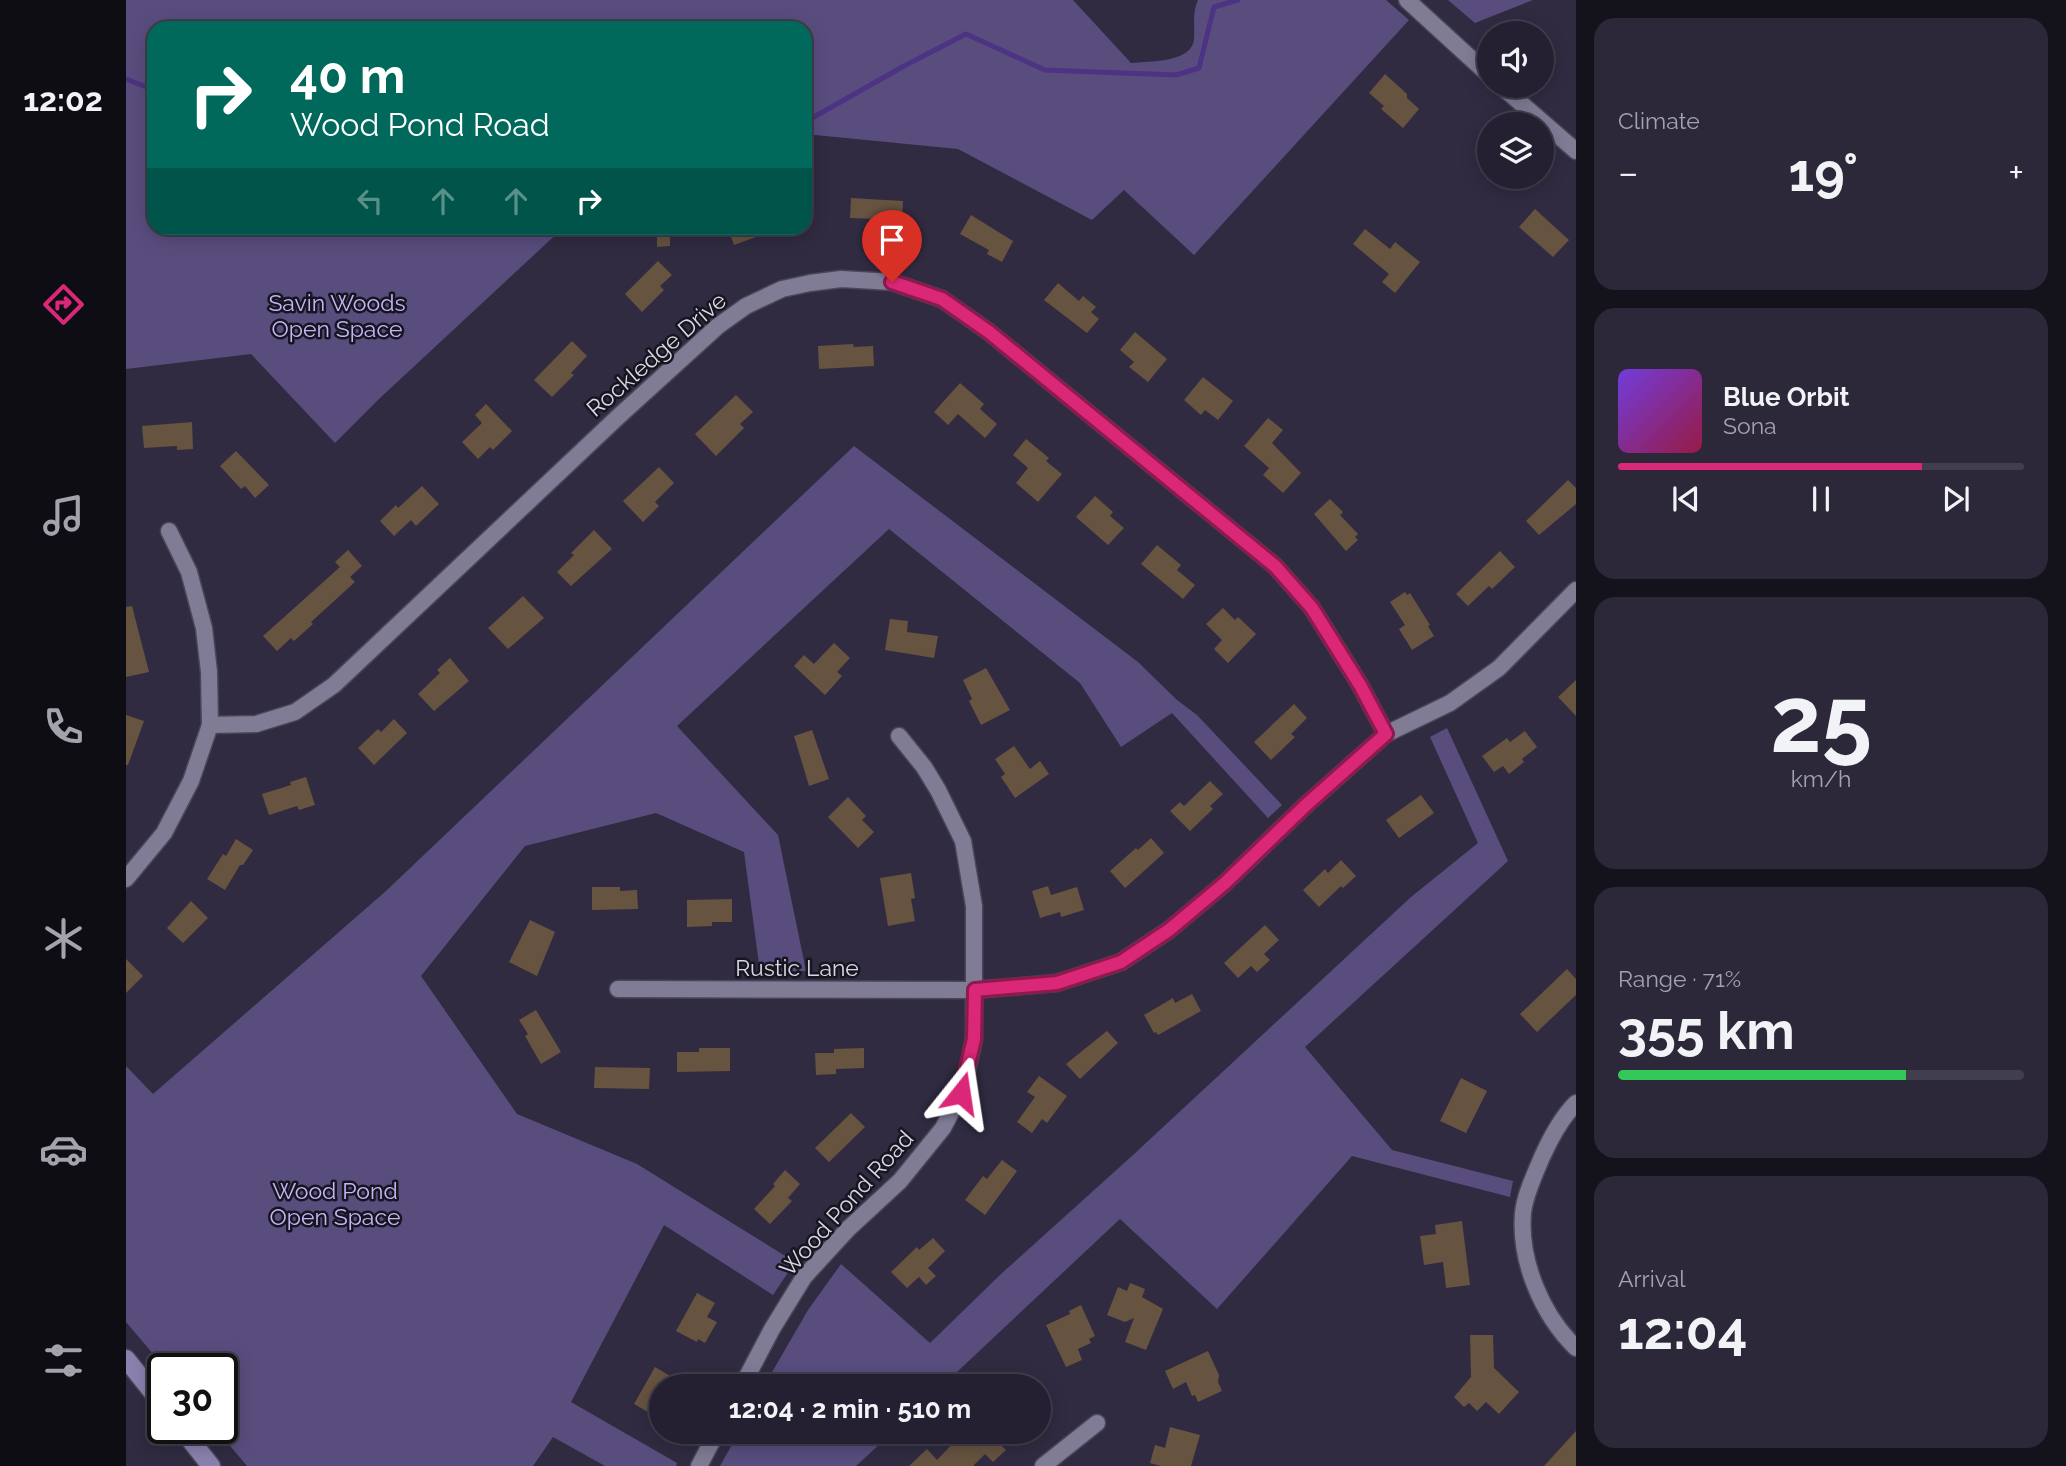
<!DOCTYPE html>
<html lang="en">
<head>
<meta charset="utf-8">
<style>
	body { margin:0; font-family:Raleway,sans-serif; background:#2c2839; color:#f1f3f6; height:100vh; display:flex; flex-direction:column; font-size:26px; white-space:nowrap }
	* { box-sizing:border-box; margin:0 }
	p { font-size:23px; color:#a3a3ab }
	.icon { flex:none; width:38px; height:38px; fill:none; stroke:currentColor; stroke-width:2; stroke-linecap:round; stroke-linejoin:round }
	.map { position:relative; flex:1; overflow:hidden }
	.drawer { display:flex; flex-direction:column; gap:18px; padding:18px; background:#14121b; width:490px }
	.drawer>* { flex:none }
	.hud { position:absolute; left:21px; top:21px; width:665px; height:214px; border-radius:21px; box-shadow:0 4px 18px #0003,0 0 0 2px #413e4d; background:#00695c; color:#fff; overflow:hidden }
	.fabs { position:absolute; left:1351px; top:21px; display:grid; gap:14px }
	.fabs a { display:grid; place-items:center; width:77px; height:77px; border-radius:50%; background:#242031; box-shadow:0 4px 18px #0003,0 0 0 2px #413e4d; font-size:35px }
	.speed { position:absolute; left:21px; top:1353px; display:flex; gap:14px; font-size:35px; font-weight:700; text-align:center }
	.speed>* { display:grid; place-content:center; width:91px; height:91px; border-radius:50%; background:#242031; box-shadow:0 4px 18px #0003,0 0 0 2px #413e4d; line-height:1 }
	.speed .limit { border:4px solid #111; border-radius:10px; background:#fff; color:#111 }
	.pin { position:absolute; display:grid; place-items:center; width:60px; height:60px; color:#fff; margin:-72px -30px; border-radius:50% 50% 50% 0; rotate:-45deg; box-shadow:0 0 7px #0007 }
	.pin .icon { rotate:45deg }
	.me { position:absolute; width:77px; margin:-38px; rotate:15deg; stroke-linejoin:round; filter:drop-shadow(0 0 5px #0008) }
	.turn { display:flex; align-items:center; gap:24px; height:147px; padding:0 28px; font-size:32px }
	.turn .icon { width:91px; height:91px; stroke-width:2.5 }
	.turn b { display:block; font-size:49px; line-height:60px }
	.lanes { display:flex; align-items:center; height:66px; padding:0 28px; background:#0003; justify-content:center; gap:35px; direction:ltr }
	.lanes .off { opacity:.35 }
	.big { font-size:52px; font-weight:700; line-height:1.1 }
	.drawer .tile { flex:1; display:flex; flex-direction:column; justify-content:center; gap:10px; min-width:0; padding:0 24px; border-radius:21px; background:#2c2839 }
	.drawer .dial { align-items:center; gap:0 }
	.dial b { font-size:91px; line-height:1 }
	.song { display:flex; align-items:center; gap:21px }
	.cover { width:84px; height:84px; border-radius:10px; background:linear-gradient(135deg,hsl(260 70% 55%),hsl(340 70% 35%)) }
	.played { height:7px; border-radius:4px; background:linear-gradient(90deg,#db2777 75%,#413e4d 75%) }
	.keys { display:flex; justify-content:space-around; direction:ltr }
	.heat { display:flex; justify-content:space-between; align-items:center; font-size:38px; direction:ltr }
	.charge { height:10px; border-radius:5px; background:linear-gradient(90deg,#34c759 71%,#413e4d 0) }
	.trip { position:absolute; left:523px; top:1374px; width:402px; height:70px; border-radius:35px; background:#242031; box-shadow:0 4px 18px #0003,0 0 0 2px #413e4d; font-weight:700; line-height:70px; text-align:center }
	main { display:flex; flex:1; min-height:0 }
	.dock { display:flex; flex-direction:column; width:126px; justify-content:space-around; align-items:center; background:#0e0d14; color:#a3a3ab }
	.dock .icon { width:49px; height:49px }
	.dock .selected { color:#db2777 }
	.dock b { font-size:32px; color:#f1f3f6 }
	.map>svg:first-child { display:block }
	.green { fill:#594d7e }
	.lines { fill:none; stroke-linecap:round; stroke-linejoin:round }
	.stream { stroke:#4c3383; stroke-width:5 }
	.building { fill:#665340 }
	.street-casing { stroke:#4a4658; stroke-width:19 }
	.secondary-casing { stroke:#4a4658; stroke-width:21 }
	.street { stroke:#817c96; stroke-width:16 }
	.secondary { stroke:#8b81ae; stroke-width:18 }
	.route-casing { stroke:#8e194d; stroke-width:18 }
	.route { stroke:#db2777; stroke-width:12 }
	.labels { text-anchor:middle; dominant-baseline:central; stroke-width:5; stroke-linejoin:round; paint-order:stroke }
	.park-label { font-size:23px; fill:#c3b5f8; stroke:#17151f }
	.street-label { font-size:23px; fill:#dad7e5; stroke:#17151f }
</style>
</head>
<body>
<main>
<nav class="dock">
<b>12:02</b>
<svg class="icon selected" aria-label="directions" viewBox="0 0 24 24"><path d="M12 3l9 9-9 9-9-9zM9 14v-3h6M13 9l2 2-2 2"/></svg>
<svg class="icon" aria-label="music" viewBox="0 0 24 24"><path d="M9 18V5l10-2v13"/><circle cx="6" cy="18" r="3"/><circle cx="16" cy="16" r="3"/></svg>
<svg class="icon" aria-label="phone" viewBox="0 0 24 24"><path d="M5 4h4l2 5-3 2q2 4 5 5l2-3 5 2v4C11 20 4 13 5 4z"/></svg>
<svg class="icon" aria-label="climate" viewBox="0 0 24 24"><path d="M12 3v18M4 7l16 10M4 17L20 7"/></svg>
<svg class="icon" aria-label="car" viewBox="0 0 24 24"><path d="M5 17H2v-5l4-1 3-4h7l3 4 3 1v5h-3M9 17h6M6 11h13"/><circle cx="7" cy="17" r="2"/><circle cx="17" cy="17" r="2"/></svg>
<svg class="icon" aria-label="filters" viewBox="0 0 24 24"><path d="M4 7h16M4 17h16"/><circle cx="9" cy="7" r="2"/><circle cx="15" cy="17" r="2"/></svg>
</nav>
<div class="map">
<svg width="1450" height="1466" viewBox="0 0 1450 1466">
	<rect width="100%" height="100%" fill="#302b41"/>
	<g class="green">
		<path d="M 0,0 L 947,0 L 1005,63 C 1024,61 1066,63 1068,39 C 1069,25 1066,14 1072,0 L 1260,0 L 1283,20 L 1068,255 L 998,190 L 966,220 L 832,149 L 679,134 L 679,28 L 28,28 L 28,228 L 437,228 L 254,398 L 209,443 L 125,354 L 0,369 Z"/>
		<path d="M 1322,0 L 1407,0 L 1349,23 Z"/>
		<path d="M 728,446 L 1012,662 L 1051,700 L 1071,715 L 1156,805 L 1142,818 L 1046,713 L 995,747 L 954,683 L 763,529 L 551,726 L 652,835 L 680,971 L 634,972 L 618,852 L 530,813 L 399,846 L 295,976 L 391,1114 L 511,1164 L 669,1262 L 647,1295 L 538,1225 L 445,1402 L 551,1463 L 550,1466 L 479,1466 L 427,1437 L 407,1466 L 121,1466 L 89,1428 L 96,1428 L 96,1368 L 39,1368 L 0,1322 L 0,1066 L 27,1094 L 260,891 Z"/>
		<path d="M 1321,728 L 1382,861 L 1179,1047 L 1266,1150 L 1387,1181 L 1384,1197 L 1226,1156 L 1091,1309 L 994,1219 L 816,1386 L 638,1386 L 682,1310 L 715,1264 L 804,1343 L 875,1274 L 1007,1155 L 1285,897 L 1352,843 L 1304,737 Z"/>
		<path d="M 613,1432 L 767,1432 L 730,1466 L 594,1466 Z"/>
	</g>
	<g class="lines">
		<g class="stream">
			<path d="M 0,79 L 28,90"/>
			<path d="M 679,122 L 778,66 L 840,34 L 919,70 L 1050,75 L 1073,68 L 1088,7 L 1112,0"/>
		</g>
	</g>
	<g class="building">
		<path d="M 1259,74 L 1281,94 L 1281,98 L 1293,109 L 1277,128 L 1255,109 L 1258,106 L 1243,93 Z"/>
		<path d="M 725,198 L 777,201 L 776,220 L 724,218 Z"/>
		<path d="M 1409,209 L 1443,240 L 1427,257 L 1393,227 Z"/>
		<path d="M 845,215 L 887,241 L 876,262 L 861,254 L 863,250 L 834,234 Z"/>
		<path d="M 602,228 L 652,228 L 652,229 L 608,245 Z"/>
		<path d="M 1239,229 L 1264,249 L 1269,242 L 1294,262 L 1269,293 L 1256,282 L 1263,274 L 1227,244 Z"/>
		<path d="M 544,232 L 544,246 L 531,247 L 531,233 Z"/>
		<path d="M 532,261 L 546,275 L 534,286 L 538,290 L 516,312 L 499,294 Z"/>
		<path d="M 932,283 L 953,301 L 957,296 L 970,307 L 965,312 L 973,319 L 961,333 L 918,300 Z"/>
		<path d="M 1009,332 L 1041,359 L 1022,382 L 1003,367 L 1008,362 L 994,350 Z"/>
		<path d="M 446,341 L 461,356 L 445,373 L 448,375 L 426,397 L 408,380 Z"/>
		<path d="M 727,344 L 728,347 L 747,346 L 748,366 L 693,369 L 692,346 Z"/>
		<path d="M 1077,377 L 1107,401 L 1092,420 L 1079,410 L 1075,415 L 1058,400 Z"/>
		<path d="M 834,383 L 858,404 L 854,409 L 871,424 L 859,438 L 832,414 L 822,425 L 808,412 Z"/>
		<path d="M 610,395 L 627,412 L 614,424 L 618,428 L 590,456 L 569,434 Z"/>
		<path d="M 360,404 L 386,431 L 367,450 L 364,447 L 352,459 L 336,442 L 356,423 L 349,415 Z"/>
		<path d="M 1142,418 L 1157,430 L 1146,443 L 1175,473 L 1157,493 L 1137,475 L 1143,468 L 1118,446 Z"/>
		<path d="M 66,422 L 67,449 L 51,450 L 51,446 L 18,448 L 16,426 Z"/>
		<path d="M 900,439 L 923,458 L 920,461 L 936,474 L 912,502 L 890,483 L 902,468 L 887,455 Z"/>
		<path d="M 110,451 L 143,485 L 129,498 L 119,486 L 115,489 L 94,466 Z"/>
		<path d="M 533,467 L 548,483 L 529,502 L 533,506 L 517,522 L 497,501 Z"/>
		<path d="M 1442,480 L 1450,488 L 1450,504 L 1413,535 L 1400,521 Z"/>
		<path d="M 296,486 L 313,504 L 290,526 L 285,520 L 268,536 L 254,521 L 270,505 L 272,508 Z"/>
		<path d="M 969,496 L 987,512 L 984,516 L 998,528 L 982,545 L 950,517 Z"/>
		<path d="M 1204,499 L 1217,512 L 1214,515 L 1232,534 L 1229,537 L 1232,540 L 1220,551 L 1188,514 Z"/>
		<path d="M 468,530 L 486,549 L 445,586 L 431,572 L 448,555 L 445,553 Z"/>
		<path d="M 1031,545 L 1055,565 L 1051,570 L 1069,585 L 1057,599 L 1015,564 Z"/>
		<path d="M 222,550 L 236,566 L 224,577 L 229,582 L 185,622 L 187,624 L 168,641 L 165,638 L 151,651 L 137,636 L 214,567 L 209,562 Z"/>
		<path d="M 1374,551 L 1389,567 L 1366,589 L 1363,586 L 1342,606 L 1330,594 Z"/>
		<path d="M 1279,592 L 1281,595 L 1284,593 L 1304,625 L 1302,626 L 1308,636 L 1286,650 L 1273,629 L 1279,625 L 1264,602 Z"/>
		<path d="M 397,596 L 418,618 L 382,649 L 362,628 Z"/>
		<path d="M 6,606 L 23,672 L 0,677 L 0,607 Z"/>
		<path d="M 1097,608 L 1109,620 L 1112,617 L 1130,634 L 1102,663 L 1088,649 L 1096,640 L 1080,624 Z"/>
		<path d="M 764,619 L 782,621 L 781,632 L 812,636 L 808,658 L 759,650 Z"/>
		<path d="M 708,643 L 724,658 L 711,672 L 716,676 L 699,695 L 668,666 L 678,655 L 688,664 Z"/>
		<path d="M 324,658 L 343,681 L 308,711 L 292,694 L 314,673 L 311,670 Z"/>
		<path d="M 860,668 L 884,710 L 855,725 L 843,701 L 846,699 L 837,680 Z"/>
		<path d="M 1450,680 L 1450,716 L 1432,697 Z"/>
		<path d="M 1168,704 L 1181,718 L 1165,734 L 1169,737 L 1145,760 L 1128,742 Z"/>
		<path d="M 0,715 L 18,721 L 2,765 L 0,765 Z"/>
		<path d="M 268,719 L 281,733 L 248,765 L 232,748 L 252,729 L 255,732 Z"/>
		<path d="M 686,730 L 703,779 L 683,786 L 668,736 Z"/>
		<path d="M 1399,731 L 1411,747 L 1396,759 L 1398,762 L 1383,774 L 1377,766 L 1368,772 L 1356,756 L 1381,738 L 1384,742 Z"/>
		<path d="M 888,746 L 904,769 L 914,761 L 923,774 L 889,798 L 875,777 L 879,774 L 869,759 Z"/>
		<path d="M 180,777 L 189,805 L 173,810 L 171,806 L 143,815 L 136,794 L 165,785 L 164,782 Z"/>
		<path d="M 1084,781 L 1097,794 L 1084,806 L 1087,809 L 1064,831 L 1044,811 L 1054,802 L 1058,806 Z"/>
		<path d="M 1295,795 L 1308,813 L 1273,838 L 1260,820 Z"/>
		<path d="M 722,797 L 740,816 L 736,820 L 748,832 L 732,848 L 702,817 Z"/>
		<path d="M 1025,838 L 1038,853 L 999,888 L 984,871 L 1010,848 L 1012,850 Z"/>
		<path d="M 110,839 L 127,850 L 117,865 L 114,865 L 99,890 L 81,879 L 97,854 L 100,856 Z"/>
		<path d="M 1215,860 L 1230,876 L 1217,888 L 1215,886 L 1193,907 L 1177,890 L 1199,869 L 1202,873 Z"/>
		<path d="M 785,873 L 789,898 L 785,899 L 789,921 L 762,926 L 754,878 Z"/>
		<path d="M 922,886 L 925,895 L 951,887 L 958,910 L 935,917 L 934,912 L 914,918 L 906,891 Z"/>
		<path d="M 466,887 L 494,887 L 494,891 L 511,890 L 512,909 L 466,910 Z"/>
		<path d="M 606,899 L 606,922 L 586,922 L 586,926 L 561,927 L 561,900 Z"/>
		<path d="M 65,901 L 82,918 L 57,943 L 41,928 Z"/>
		<path d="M 404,920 L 429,932 L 411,976 L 383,962 Z"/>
		<path d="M 1139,925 L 1153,940 L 1138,954 L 1144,960 L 1131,972 L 1125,966 L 1112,978 L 1098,963 Z"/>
		<path d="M 0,959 L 17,976 L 0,993 Z"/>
		<path d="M 1441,969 L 1450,979 L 1450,995 L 1411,1032 L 1394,1014 Z"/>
		<path d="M 1066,994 L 1075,1011 L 1032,1035 L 1030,1032 L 1028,1033 L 1018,1015 L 1047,998 L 1049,1003 Z"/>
		<path d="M 410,1010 L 435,1052 L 415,1064 L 399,1036 L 402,1034 L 393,1020 Z"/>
		<path d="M 981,1031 L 992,1043 L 954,1079 L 940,1064 Z"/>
		<path d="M 573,1048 L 604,1048 L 604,1071 L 551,1072 L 551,1052 L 573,1052 Z"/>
		<path d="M 738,1048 L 738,1068 L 710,1069 L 710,1074 L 690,1075 L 689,1053 L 708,1053 L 708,1049 Z"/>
		<path d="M 469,1067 L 524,1068 L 523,1089 L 468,1088 Z"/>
		<path d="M 913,1076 L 941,1096 L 921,1123 L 916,1119 L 906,1133 L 891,1122 L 909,1097 L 901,1092 Z"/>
		<path d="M 1335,1078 L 1361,1091 L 1340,1133 L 1314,1121 Z"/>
		<path d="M 725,1113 L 739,1127 L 703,1162 L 689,1148 Z"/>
		<path d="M 876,1160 L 891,1171 L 859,1215 L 839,1200 L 857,1176 L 861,1179 Z"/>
		<path d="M 659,1170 L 674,1184 L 662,1198 L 666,1201 L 644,1224 L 628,1209 L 649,1186 L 647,1184 Z"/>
		<path d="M 1336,1221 L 1344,1285 L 1320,1288 L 1317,1262 L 1298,1265 L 1294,1236 L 1310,1234 L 1309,1225 Z"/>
		<path d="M 807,1238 L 819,1251 L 802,1268 L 810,1276 L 800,1285 L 793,1277 L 781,1288 L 765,1272 L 791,1247 L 793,1250 Z"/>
		<path d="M 1004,1283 L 1019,1289 L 1016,1297 L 1037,1309 L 1020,1350 L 999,1342 L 1008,1318 L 999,1322 L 981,1315 L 992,1287 L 1001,1291 Z"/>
		<path d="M 571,1293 L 589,1303 L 581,1317 L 591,1322 L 579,1343 L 572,1339 L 571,1342 L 550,1331 Z"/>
		<path d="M 955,1305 L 969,1336 L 963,1339 L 965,1343 L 952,1349 L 956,1360 L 940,1367 L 920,1325 L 944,1314 L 943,1311 Z"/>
		<path d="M 1344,1335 L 1367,1335 L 1368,1368 L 1393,1392 L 1373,1414 L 1360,1402 L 1351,1411 L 1343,1403 L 1338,1407 L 1328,1397 L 1345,1377 Z"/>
		<path d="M 1082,1351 L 1093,1375 L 1092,1382 L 1096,1391 L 1072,1402 L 1069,1395 L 1066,1396 L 1060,1382 L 1047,1389 L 1039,1371 Z"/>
		<path d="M 529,1367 L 561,1386 L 536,1386 L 536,1420 L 508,1404 Z"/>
		<path d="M 1044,1427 L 1074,1435 L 1065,1466 L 1035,1466 L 1024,1463 L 1029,1445 L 1039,1448 Z"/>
		<path d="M 1450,1431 L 1450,1466 L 1418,1466 Z"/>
		<path d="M 838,1432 L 861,1432 L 880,1450 L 867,1462 L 859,1454 L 847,1466 L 783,1466 L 801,1449 L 811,1460 Z"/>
	</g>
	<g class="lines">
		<defs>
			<g id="street">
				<path d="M 1281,0 L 1363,75"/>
				<path d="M 1375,86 L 1450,151"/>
				<path d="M 84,725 L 130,724 L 169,712 L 208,685 L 493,416 L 592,326 L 620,306 L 656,289 L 684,283 L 715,279 L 766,282 L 816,299 L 863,332 L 1149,566 L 1186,608 L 1234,685 L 1260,734"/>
				<path d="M 0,879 L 38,833 L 65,781 L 84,725 L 83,672 L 78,628 L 63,572 L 43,531"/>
				<path d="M 492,989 L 849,990 L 931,983 L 995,962 L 1043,930 L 1099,883 L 1180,805 L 1260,734 L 1324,703 L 1373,668 L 1450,590"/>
				<path d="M 1450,1103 C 1435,1118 1425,1137 1416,1157 C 1409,1174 1399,1194 1397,1213 C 1393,1261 1416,1315 1450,1348"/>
				<path d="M 616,1386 L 646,1329 L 678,1277 L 722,1229 L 774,1181 L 817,1128 L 835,1093 L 842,1067 L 848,1039 L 848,906 L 837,841 L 812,790 L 798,767 L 773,736"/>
				<path d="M 573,1466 L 591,1432"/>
				<path d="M 917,1466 L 971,1423"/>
			</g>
			<g id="secondary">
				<path d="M 0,1359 L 37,1405"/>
				<path d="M 55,1428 L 85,1466"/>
			</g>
		</defs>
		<use href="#street" class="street-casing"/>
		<use href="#secondary" class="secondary-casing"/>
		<use href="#street" class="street"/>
		<use href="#secondary" class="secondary"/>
	</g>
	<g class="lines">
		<defs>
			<path id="route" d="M 766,282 L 816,299 L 863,332 L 1149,566 L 1186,608 L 1234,685 L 1260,734 L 1180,805 L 1099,883 L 1043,930 L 995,962 L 931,983 L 849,990 L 848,1039 L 835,1093"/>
		</defs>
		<use href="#route" class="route-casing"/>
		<use href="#route" class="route"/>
	</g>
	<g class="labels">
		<g class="park-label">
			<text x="211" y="302">Savin Woods<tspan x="211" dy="26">Open Space</tspan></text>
			<text x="209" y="1190">Wood Pond<tspan x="209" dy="26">Open Space</tspan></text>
		</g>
		<g class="street-label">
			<text transform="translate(530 354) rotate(-41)">Rockledge Drive</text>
			<text x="671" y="967">Rustic Lane</text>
			<text transform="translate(720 1203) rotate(-48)">Wood Pond Road</text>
		</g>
	</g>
</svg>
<div class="fabs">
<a><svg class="icon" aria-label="sound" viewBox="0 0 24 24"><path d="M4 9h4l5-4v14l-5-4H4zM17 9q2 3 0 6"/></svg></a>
<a><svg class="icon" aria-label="layers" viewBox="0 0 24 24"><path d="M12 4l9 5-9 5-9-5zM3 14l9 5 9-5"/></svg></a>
</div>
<div class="speed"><div class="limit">30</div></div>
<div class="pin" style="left:766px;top:282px;background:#d93025"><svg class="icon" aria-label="arrive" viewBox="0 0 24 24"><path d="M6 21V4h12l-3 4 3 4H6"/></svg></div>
<svg class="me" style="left:835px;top:1093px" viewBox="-20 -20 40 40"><path d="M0-17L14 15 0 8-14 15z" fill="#db2777" stroke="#fff" stroke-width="4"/></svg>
<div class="trip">12:04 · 2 min · 510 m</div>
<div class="hud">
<div class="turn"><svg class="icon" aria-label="right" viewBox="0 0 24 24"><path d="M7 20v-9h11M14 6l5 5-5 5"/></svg><div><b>40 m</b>Wood Pond Road</div></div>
<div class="lanes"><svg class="icon off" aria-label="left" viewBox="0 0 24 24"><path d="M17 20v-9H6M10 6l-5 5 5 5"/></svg><svg class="icon off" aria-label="ahead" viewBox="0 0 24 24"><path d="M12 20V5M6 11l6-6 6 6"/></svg><svg class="icon off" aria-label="ahead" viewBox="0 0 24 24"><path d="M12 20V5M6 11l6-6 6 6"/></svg><svg class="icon" aria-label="right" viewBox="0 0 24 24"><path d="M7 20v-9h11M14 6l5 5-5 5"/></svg></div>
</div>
</div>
<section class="drawer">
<div class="tile"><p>Climate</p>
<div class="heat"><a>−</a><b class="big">19°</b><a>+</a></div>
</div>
<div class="tile">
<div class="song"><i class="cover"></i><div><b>Blue Orbit</b><p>Sona</p></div></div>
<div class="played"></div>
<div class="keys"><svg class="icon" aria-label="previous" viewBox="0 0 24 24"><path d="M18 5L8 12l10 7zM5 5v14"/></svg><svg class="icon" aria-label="pause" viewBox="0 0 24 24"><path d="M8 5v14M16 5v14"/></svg><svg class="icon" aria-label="next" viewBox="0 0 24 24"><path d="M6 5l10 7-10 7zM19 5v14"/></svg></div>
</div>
<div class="tile dial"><b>25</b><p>km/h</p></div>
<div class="tile"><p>Range · 71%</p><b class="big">355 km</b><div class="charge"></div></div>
<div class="tile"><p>Arrival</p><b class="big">12:04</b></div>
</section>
</main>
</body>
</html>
